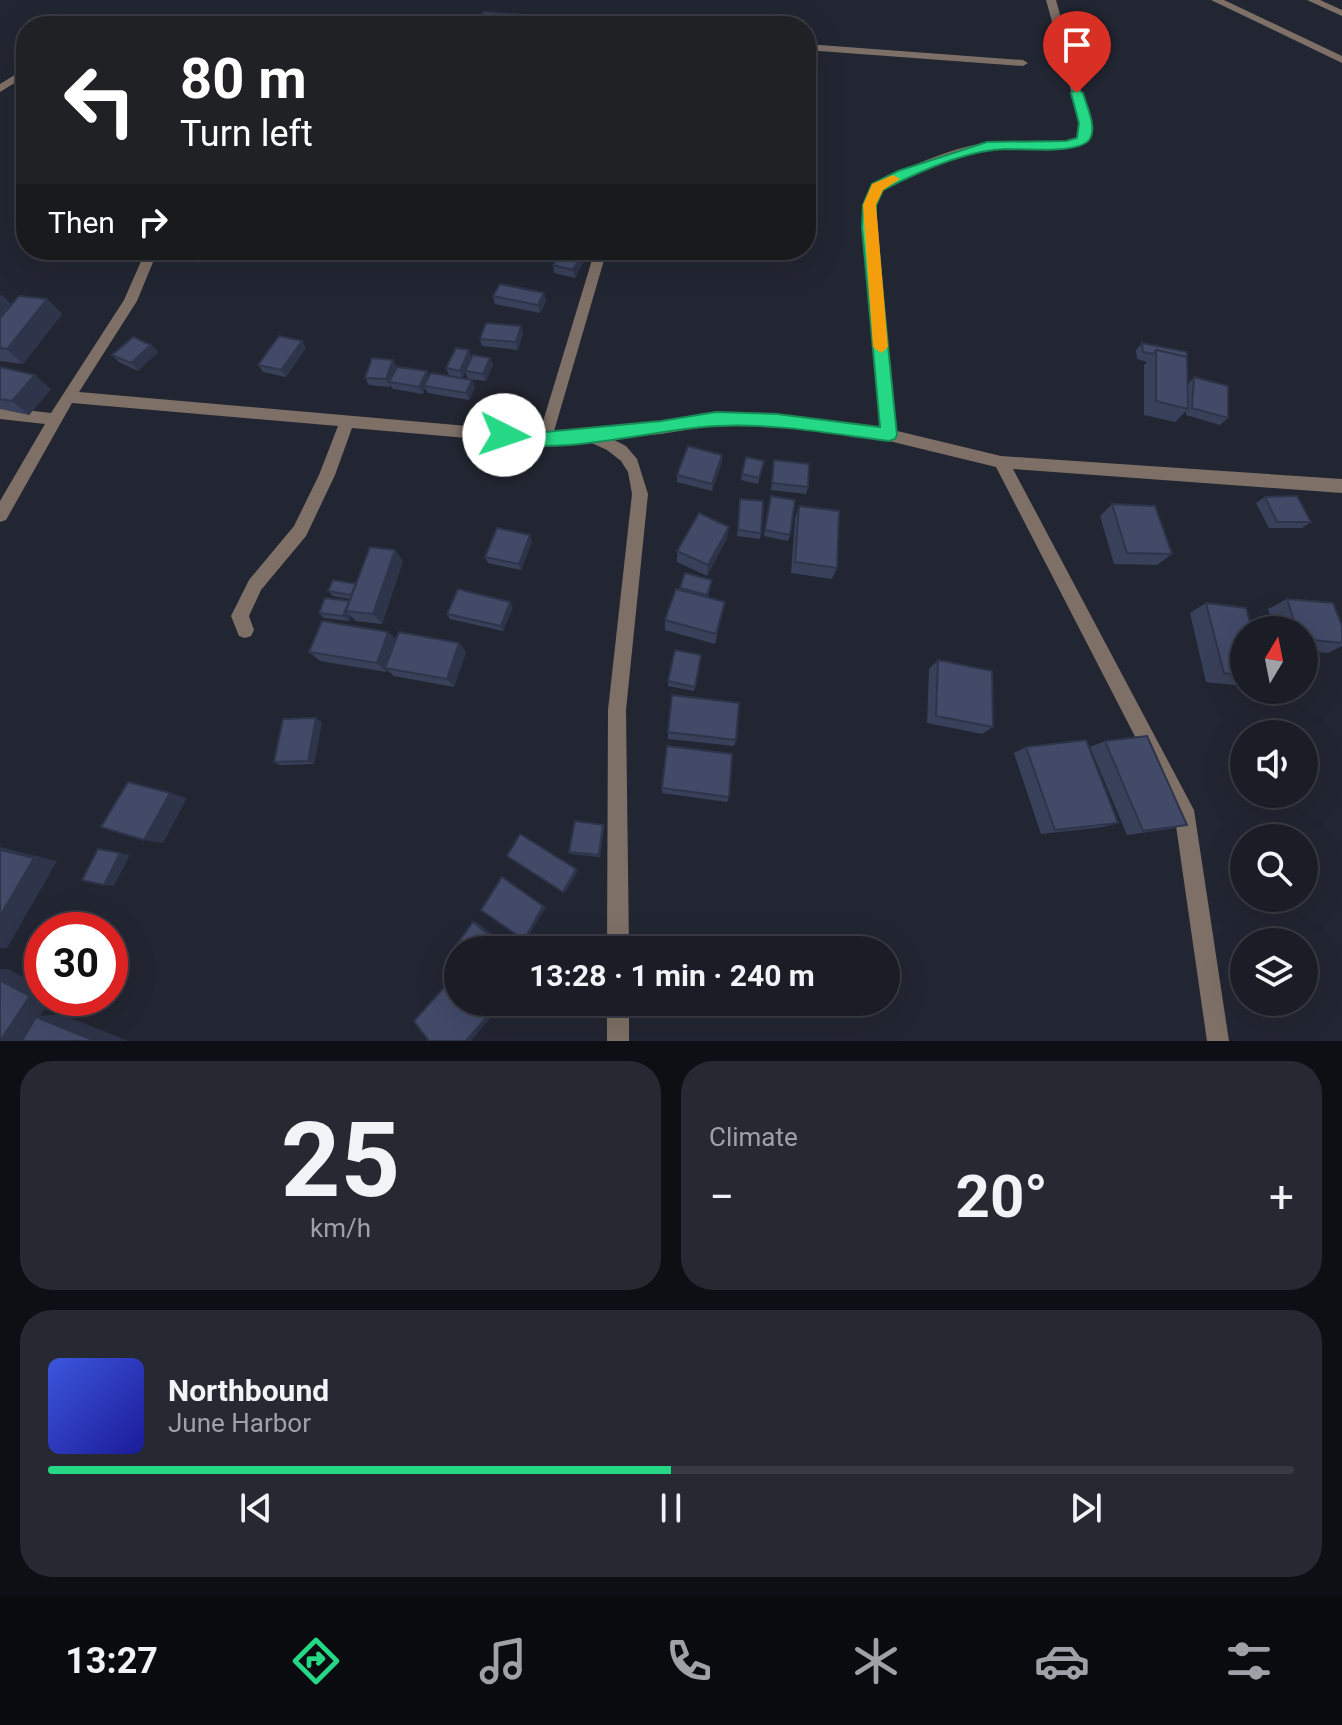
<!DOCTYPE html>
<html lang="en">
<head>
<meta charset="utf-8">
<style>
	body { margin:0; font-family:Roboto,sans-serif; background:#272932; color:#f1f3f6; height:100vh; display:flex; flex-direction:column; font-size:30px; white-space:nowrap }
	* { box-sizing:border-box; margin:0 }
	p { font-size:26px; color:#9fa1a7 }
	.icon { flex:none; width:44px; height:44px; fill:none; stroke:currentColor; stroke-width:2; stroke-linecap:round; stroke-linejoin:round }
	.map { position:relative; height:1041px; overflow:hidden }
	.details { display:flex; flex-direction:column; gap:20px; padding:20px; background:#0e0f15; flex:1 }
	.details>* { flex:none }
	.hud { position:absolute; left:16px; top:16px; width:800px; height:244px; border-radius:32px; box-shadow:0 8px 32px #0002,0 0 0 2px #383a43; background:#202124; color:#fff; overflow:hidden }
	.needle { width:52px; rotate:10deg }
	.buttons { position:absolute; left:1230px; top:616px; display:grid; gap:16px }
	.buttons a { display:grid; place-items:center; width:88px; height:88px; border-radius:50%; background:#1a1c26; box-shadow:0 8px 32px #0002,0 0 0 2px #383a43; font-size:40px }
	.speed { position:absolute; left:24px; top:912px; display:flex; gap:16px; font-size:40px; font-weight:700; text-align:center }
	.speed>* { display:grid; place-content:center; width:104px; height:104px; border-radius:50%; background:#1a1c26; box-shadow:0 8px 32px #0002,0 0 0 2px #383a43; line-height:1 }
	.speed .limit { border:12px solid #d22; background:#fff; color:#111 }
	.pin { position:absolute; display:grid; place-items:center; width:68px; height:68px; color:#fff; margin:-82px -34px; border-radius:50% 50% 50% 0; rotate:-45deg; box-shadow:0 0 8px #0007 }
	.pin .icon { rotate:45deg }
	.me { position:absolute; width:88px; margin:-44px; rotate:94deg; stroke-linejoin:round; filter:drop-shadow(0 0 6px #0008) }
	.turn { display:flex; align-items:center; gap:28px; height:168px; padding:0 32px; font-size:36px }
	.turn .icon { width:104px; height:104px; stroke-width:2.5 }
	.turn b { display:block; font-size:56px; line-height:68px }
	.then { display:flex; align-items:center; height:76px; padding:0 32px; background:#0003; gap:16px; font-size:30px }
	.big { font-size:60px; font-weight:700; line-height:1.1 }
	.details .card { flex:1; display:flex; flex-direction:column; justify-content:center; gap:12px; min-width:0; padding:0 28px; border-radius:32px; background:#272932 }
	.details .dial { align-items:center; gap:0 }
	.dial b { font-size:104px; line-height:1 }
	.song { display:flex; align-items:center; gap:24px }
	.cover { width:96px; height:96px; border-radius:12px; background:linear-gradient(135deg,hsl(230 70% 55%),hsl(240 70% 35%)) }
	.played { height:8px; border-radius:4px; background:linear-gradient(90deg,#25d886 50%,#383a43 50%) }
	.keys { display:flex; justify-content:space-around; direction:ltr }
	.heat { display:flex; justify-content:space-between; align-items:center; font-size:44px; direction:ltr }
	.details .tiles { flex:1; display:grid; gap:20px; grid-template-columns:1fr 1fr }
	.card:last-child { grid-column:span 2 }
	.trip { position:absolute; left:444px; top:936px; width:456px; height:80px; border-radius:40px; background:#1a1c26; box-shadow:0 8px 32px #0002,0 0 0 2px #383a43; font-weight:700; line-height:80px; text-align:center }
	.menu { display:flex; height:128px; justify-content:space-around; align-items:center; background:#0a0b0f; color:#9fa1a7 }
	.menu .icon { width:56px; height:56px }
	.menu .on { color:#25d886 }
	.menu b { font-size:36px; color:#f1f3f6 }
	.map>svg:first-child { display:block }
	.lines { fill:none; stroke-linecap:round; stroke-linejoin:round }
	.lane { fill:#7e7066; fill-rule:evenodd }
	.street { fill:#7e7066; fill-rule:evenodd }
	.wall { fill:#394059 }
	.shaded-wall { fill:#2e3449 }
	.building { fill:#424a68; stroke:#2e3449; stroke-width:2 }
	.route { fill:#25d886; stroke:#188c57; stroke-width:2 }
	.slow { fill:#f59e0b }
</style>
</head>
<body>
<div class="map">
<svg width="1342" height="1041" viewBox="0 0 1342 1041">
	<rect width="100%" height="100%" fill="#222632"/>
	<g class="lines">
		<g class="lane">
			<path d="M 1046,0 L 1056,0 L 1090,123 L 1091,134 L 1087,141 C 1059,159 1020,144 988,149 C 951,155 916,173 882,189 L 876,205 L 896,435 L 894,439 L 884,439 L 864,205 L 873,184 C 909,167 946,149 985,143 C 1015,138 1052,152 1079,137 L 1080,123 Z"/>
			<path d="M 466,23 L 505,23 L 510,26 L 461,26 Z"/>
			<path d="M 806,44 L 1023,60 L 1028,63 L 1023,66 L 806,50 Z"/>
			<path d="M 595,250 L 607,250 L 552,438 L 545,444 L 538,438 Z"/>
		</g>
		<g class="street">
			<path d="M 1211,0 L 1224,0 L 1342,56 L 1342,63 Z"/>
			<path d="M 1307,0 L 1320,0 L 1342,10 L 1342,16 Z"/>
			<path d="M 26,68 L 26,76 L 0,92 L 0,84 Z"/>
			<path d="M 146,250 L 158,250 L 137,301 L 79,392 L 536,432 L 661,422 L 716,413 L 777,414 L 889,429 L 1001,456 L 1342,479 L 1342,493 L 1013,469 L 1194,810 L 1229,1041 L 1207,1041 L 1174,812 L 996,467 L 889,441 L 777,426 L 716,425 L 661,434 L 610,438 L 626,446 L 637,459 L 648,494 L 626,710 L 629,950 L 607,950 L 608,710 L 632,494 L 628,472 L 621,461 L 607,450 L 585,440 L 536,444 L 352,428 L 335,475 L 306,536 L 261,590 L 249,616 L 254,630 L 251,636 L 245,638 L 239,636 L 231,616 L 249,580 L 294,526 L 319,475 L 338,426 L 72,403 L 6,520 L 0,522 L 0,501 L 45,424 L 0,419 L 0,407 L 51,413 L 124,300 Z"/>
			<rect x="607" y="1002" width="22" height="39"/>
		</g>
	</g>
	<g class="wall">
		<path d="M 172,250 L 214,250 L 198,263 L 173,252 Z"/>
		<path d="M 585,259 L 575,278 L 554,273 L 553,265 Z"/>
		<path d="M 544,293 L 546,301 L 540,313 L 495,304 L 493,296 Z"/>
		<path d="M 0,295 L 12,304 L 47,299 L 62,314 L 23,364 L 0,361 Z"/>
		<path d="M 523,333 L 518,350 L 482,346 L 480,339 Z"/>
		<path d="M 1142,343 L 1187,352 L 1188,384 L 1194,377 L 1228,418 L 1220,425 L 1186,415 L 1186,411 L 1175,422 L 1144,415 L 1144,365 L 1147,362 L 1137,359 L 1136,350 Z"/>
		<path d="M 151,345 L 158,352 L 138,371 L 119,362 L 112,355 Z"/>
		<path d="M 306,348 L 286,377 L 263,372 L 258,365 Z"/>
		<path d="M 472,357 L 490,358 L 493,365 L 486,381 L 468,379 L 465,372 L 462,378 L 449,375 L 446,368 Z"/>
		<path d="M 0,367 L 51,389 L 29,415 L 0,409 Z"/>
		<path d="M 397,367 L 427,371 L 429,377 L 475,387 L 469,400 L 428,393 L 425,388 L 423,394 L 393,389 L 390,385 L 390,387 L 369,385 L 365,378 Z"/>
		<path d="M 774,460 L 808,487 L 806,494 L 771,490 Z"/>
		<path d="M 764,461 L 758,484 L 741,480 L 742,474 Z"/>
		<path d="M 722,462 L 712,491 L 677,482 L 677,475 Z"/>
		<path d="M 771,496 L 790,535 L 788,541 L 764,536 Z"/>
		<path d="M 1265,497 L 1311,522 L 1302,528 L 1269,528 L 1256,503 Z"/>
		<path d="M 1112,504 L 1172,554 L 1157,565 L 1114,564 L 1100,516 Z"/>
		<path d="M 739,505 L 761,533 L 760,539 L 737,536 Z"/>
		<path d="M 799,506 L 837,568 L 832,579 L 791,573 L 795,518 Z"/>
		<path d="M 727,538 L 707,576 L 677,562 L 677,551 Z"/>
		<path d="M 532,541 L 521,570 L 488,563 L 485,557 Z"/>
		<path d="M 403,561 L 382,624 L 356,621 L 351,616 L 349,621 L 324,618 L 319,613 L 349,601 L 350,599 L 333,596 L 328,591 L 356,584 Z"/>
		<path d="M 712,580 L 708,597 L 725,602 L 715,644 L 665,630 L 665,620 L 680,588 Z"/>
		<path d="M 1287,599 L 1342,626 L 1342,646 L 1328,653 L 1304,650 L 1304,630 L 1275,630 L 1268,609 Z"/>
		<path d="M 1206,603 L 1244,630 L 1244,686 L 1206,682 L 1190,613 Z"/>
		<path d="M 513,607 L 503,631 L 450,619 L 447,614 Z"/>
		<path d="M 388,632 L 396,640 L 459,643 L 466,652 L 454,687 L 394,676 L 387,670 L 386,672 L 320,661 L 309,652 Z"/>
		<path d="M 701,655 L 694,691 L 668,686 L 668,681 Z"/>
		<path d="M 938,660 L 993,727 L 982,734 L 927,723 L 929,669 Z"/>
		<path d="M 322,722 L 314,764 L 280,765 L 274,762 Z"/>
		<path d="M 668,732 L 736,740 L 734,746 L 668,739 Z"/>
		<path d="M 1105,741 L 1187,825 L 1169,829 L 1127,835 L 1090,747 Z"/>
		<path d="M 1026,747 L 1118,823 L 1103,827 L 1041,834 L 1014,753 Z"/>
		<path d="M 662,788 L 729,797 L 727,802 L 662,793 Z"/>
		<path d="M 603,825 L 604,827 L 600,857 L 571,854 L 569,852 Z"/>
	</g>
	<g class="shaded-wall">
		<path d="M 199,250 L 214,250 L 198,263 L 192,255 Z"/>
		<path d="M 584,251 L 585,259 L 575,278 L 573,270 Z"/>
		<path d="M 544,293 L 546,301 L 540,313 L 538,305 Z"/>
		<path d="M 2,295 L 18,310 L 0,330 L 0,297 Z"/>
		<path d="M 47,299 L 62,314 L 23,364 L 7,349 Z"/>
		<path d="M 521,326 L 523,333 L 518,350 L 516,342 Z"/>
		<path d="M 302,341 L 306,348 L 286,377 L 281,370 Z"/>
		<path d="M 151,345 L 158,352 L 138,371 L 131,363 Z"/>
		<path d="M 469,350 L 472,358 L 462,378 L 460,371 Z"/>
		<path d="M 490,358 L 493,365 L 486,381 L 483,374 Z"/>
		<path d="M 393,360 L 397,367 L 389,382 L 390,387 L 386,379 Z"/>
		<path d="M 427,371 L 430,379 L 424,386 L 425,388 L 423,394 L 419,387 Z"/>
		<path d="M 35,375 L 51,389 L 29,415 L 12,401 Z"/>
		<path d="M 472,380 L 475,387 L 469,400 L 466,393 Z"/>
		<path d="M 722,455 L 722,462 L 712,491 L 712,484 Z"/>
		<path d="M 729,527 L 727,538 L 707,576 L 708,565 Z"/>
		<path d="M 530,535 L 532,541 L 521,570 L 519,564 Z"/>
		<path d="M 395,550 L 403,561 L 382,624 L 373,614 Z"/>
		<path d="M 349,601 L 346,611 L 351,616 L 349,621 L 343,616 Z"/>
		<path d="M 510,602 L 513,607 L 503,631 L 501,626 Z"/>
		<path d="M 388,632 L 397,641 L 385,668 L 387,670 L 386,672 L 377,663 Z"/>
		<path d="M 459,643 L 466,652 L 454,687 L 447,679 Z"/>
		<path d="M 316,718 L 322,722 L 314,764 L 308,761 Z"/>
		<path d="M 170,793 L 187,798 L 163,843 L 144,840 Z"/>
		<path d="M 603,825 L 604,827 L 600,857 L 599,855 Z"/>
		<path d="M 0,847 L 57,861 L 7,948 L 0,948 Z"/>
		<path d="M 120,853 L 130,855 L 114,886 L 104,885 Z"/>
		<path d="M 576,869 L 578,871 L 565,893 L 563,892 Z"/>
		<path d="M 502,877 L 546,907 L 526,940 L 524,940 Z"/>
		<path d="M 473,922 L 477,922 L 511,950 L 507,950 Z"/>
		<path d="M 0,969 L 8,969 L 42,987 L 42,998 L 52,998 L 40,1016 L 61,1014 L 128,1041 L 0,1041 Z"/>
		<path d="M 483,1002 L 492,1002 L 498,1009 L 471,1041 L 466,1041 Z"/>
	</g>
	<g class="building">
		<path d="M 484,12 L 658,25 L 657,26 L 476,26 Z"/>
		<path d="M 180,250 L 199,250 L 192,255 Z"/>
		<path d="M 563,250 L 584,251 L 573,270 L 553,265 Z"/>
		<path d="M 500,284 L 544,293 L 538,305 L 493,296 Z"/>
		<path d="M 19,296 L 47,299 L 7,349 L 0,348 L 0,318 Z"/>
		<path d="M 486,323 L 521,326 L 516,342 L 480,339 Z"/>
		<path d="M 279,336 L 302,341 L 281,370 L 258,365 Z"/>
		<path d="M 133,337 L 151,345 L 131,363 L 112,355 Z"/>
		<path d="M 1142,343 L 1187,352 L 1187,362 L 1187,357 L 1156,350 L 1153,354 L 1143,352 Z"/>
		<path d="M 456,348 L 469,350 L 460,371 L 446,368 Z"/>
		<path d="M 1156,350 L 1187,357 L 1188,409 L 1156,401 Z"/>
		<path d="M 473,355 L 490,358 L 483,374 L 465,371 Z"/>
		<path d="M 372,358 L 393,360 L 386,379 L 365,378 Z"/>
		<path d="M 0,367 L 35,375 L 12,401 L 0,399 Z"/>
		<path d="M 397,367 L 427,371 L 419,387 L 389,382 Z"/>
		<path d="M 431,373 L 472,380 L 466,393 L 424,386 Z"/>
		<path d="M 1194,377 L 1228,386 L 1228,418 L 1192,408 Z"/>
		<path d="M 688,446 L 722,455 L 712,484 L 677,475 Z"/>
		<path d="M 746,457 L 764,461 L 759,478 L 742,474 Z"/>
		<path d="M 774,460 L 809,464 L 808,487 L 772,483 Z"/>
		<path d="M 771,496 L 795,500 L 790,535 L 765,530 Z"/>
		<path d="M 1297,496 L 1311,522 L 1277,522 L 1265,497 Z"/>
		<path d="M 740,499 L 763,501 L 761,533 L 738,530 Z"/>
		<path d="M 1112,504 L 1155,506 L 1172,554 L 1127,553 Z"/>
		<path d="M 799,506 L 839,511 L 837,568 L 795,562 Z"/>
		<path d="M 699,513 L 729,527 L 708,565 L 677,551 Z"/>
		<path d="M 497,528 L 530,535 L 519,564 L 485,557 Z"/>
		<path d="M 370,547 L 395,550 L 373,614 L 346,611 Z"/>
		<path d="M 685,573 L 712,580 L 707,595 L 680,588 Z"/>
		<path d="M 333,580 L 356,584 L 351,595 L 328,591 Z"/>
		<path d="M 458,589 L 510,602 L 501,626 L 447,614 Z"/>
		<path d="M 676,589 L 725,602 L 716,634 L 665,620 Z"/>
		<path d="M 325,598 L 349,601 L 343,616 L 319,613 Z"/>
		<path d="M 1287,599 L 1333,603 L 1342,626 L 1342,643 L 1304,639 L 1304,630 L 1297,630 Z"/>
		<path d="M 1206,603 L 1246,608 L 1252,630 L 1244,630 L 1244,676 L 1224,673 Z"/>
		<path d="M 322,621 L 388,632 L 377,663 L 309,652 Z"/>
		<path d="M 399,632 L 459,643 L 447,679 L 385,668 Z"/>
		<path d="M 675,650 L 701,655 L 695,687 L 668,681 Z"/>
		<path d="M 938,660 L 992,671 L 993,727 L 936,716 Z"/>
		<path d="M 672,695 L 739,703 L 736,740 L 668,732 Z"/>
		<path d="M 316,718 L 308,761 L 274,762 L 283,719 Z"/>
		<path d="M 1147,736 L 1187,825 L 1143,831 L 1105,741 Z"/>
		<path d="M 1086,740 L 1118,823 L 1055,830 L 1026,747 Z"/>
		<path d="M 667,746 L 732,754 L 729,797 L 662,788 Z"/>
		<path d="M 128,782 L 170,793 L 144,840 L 101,827 Z"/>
		<path d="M 575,821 L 603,825 L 599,855 L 569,852 Z"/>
		<path d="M 520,834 L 576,869 L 563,892 L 507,856 Z"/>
		<path d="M 98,849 L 120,853 L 104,885 L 82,880 Z"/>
		<path d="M 0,850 L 34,858 L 0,916 Z"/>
		<path d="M 502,877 L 543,906 L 524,940 L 481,910 Z"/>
		<path d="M 473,922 L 507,950 L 458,950 L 455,947 Z"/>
		<path d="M 458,972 L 458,1002 L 483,1002 L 491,1012 L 466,1041 L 429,1041 L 414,1021 Z"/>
		<path d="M 0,980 L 30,996 L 0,1041 Z"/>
		<path d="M 36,1017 L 95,1041 L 22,1041 Z"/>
	</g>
	<path class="route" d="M 1077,89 L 1083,93 C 1086,105 1098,128 1089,140 C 1078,154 1023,149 1005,149 C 967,150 916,173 883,190 L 876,205 L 876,227 L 897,435 L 895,439 L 889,441 C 833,434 775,423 718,426 C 658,428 554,459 498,440 L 496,435 L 498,431 L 504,429 L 545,432 L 661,421 L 716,412 L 777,414 L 880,427 L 862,227 L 863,205 L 872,184 L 898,171 L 987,142 L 1066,141 L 1077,138 L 1079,123 L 1071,93 Z"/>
	<path class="slow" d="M 893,175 L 900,179 L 883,190 L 876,205 L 888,347 L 881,353 L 873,347 L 863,205 L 872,184 Z"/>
</svg>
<div class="buttons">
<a><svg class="needle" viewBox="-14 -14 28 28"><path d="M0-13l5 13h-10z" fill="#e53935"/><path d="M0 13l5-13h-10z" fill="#9fa1a7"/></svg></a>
<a><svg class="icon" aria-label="sound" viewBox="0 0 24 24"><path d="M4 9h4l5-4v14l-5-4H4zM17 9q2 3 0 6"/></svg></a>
<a><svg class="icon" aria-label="search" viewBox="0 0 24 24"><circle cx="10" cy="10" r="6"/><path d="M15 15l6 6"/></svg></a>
<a><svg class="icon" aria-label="layers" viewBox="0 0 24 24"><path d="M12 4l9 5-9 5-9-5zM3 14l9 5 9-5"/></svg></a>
</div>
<div class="speed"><div class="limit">30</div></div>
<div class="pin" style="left:1077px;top:93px;background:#d93025"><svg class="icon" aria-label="arrive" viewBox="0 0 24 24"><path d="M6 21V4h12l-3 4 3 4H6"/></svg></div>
<svg class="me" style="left:504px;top:435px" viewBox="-20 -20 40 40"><circle r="19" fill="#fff"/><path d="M0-13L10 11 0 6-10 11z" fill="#25d886"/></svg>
<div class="trip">13:28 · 1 min · 240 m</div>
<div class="hud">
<div class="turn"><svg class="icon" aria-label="left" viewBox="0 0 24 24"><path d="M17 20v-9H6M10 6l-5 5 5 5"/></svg><div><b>80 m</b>Turn left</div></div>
<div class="then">Then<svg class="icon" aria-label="right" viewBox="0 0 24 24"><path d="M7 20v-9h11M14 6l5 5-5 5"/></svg></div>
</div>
</div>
<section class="details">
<div class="tiles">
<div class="card dial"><b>25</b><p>km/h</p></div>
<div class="card"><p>Climate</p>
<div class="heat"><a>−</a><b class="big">20°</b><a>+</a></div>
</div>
<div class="card">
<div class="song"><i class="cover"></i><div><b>Northbound</b><p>June Harbor</p></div></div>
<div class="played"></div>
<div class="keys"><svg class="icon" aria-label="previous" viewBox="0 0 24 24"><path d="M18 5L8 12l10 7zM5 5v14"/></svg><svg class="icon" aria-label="pause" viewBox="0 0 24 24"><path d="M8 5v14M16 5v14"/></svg><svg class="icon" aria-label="next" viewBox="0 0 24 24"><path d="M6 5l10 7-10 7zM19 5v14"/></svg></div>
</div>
</div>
</section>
<nav class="menu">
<b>13:27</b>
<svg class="icon on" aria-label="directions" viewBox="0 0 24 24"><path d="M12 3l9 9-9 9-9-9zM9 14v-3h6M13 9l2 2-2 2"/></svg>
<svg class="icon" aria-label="music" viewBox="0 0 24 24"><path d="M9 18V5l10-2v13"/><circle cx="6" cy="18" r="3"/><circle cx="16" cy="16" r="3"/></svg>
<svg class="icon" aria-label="phone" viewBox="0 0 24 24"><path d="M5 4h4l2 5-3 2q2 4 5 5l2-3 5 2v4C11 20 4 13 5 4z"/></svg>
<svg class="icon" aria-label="climate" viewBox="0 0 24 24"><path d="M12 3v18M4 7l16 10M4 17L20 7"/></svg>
<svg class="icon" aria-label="car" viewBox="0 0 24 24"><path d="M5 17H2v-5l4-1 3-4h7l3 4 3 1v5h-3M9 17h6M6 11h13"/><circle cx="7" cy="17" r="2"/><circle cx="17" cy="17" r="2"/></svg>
<svg class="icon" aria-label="filters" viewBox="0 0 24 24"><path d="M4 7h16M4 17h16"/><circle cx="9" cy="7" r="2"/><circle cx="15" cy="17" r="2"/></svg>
</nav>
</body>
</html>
